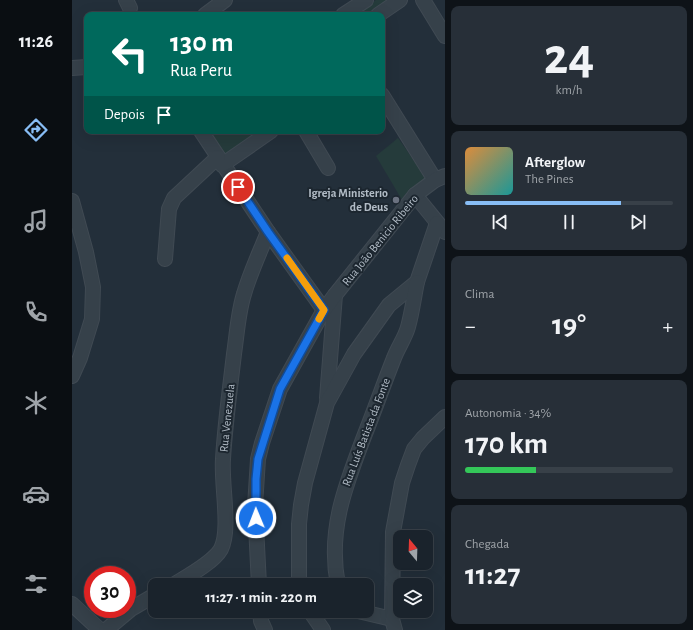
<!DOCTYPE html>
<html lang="pt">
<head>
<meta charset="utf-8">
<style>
	body { margin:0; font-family:"Alegreya Sans",sans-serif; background:#272f38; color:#f1f3f6; height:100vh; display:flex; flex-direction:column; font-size:15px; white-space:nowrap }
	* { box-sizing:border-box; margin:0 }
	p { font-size:13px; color:#9fa4a9 }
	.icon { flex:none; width:22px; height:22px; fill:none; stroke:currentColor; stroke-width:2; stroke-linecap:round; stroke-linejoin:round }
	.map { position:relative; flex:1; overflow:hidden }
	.panel { display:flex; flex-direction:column; gap:6px; padding:6px; background:#0e1318; width:248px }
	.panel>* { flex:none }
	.top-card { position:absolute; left:12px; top:12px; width:301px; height:122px; border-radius:8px; box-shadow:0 4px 16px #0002,0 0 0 1px #384048; background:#00695c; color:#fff; overflow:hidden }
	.needle { width:26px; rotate:341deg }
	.tools { position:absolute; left:321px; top:530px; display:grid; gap:8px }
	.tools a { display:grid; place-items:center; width:40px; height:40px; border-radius:8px; background:#1a232c; box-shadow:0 4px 16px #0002,0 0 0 1px #384048; font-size:20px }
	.speed { position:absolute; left:12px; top:566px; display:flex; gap:8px; font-size:20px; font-weight:700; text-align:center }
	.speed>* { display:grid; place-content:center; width:52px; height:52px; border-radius:50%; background:#1a232c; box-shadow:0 4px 16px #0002,0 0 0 1px #384048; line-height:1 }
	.speed .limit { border:6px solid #d22; background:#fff; color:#111 }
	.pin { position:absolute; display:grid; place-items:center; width:34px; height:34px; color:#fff; margin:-17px; border:2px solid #fff; border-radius:50%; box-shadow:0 1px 4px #0007 }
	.me { position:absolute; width:44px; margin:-22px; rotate:359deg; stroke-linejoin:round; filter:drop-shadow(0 0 3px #0008) }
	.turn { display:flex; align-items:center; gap:14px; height:84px; padding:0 20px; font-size:18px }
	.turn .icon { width:52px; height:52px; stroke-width:2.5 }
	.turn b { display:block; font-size:28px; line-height:34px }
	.then { display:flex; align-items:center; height:38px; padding:0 20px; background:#0003; gap:8px; font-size:15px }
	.big { font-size:30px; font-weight:700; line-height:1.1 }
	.panel .card { flex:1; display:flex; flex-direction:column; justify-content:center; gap:6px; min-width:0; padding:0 14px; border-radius:8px; background:#272f38 }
	.panel .dial { align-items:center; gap:0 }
	.dial b { font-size:52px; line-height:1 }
	.song { display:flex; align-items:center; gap:12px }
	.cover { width:48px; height:48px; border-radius:6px; background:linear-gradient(135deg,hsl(30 70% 55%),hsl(180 70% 35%)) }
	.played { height:4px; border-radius:2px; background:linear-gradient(90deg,#88bdf5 75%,#384048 75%) }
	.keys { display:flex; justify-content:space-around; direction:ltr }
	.heat { display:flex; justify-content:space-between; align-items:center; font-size:22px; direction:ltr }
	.charge { height:6px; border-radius:3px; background:linear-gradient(90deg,#34c759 34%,#384048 0) }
	.trip { position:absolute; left:76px; top:578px; width:226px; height:40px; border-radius:8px; background:#1a232c; box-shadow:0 4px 16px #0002,0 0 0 1px #384048; font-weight:700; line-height:40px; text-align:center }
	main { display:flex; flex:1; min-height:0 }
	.dock { display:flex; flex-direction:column; width:72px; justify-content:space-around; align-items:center; background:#0a0e12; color:#9fa4a9 }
	.dock .icon { width:28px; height:28px }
	.dock .on { color:#88bdf5 }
	.dock b { font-size:18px; color:#f1f3f6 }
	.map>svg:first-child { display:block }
	.green { fill:#253b3b }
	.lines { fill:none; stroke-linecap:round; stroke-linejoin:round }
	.minor-casing { stroke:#404a53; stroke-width:16 }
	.minor { stroke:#36414a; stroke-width:14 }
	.route-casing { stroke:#114b97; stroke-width:10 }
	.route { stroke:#1a73e8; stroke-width:7 }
	.slow { stroke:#f59e0b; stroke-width:7 }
	.worship-dot { fill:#6b7280; stroke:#1c262f; stroke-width:1.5 }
	.labels { text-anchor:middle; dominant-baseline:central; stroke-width:4; stroke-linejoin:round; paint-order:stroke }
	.poi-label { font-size:12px; font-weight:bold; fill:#b2bcc6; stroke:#1c262f; text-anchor:end }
	.street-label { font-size:12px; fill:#b2bcc6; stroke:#1c262f }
</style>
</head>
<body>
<main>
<nav class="dock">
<b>11:26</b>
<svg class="icon on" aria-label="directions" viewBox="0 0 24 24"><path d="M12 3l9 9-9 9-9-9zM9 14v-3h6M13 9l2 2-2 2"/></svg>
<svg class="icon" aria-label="music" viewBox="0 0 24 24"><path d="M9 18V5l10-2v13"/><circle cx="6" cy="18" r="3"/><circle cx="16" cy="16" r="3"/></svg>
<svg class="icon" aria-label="phone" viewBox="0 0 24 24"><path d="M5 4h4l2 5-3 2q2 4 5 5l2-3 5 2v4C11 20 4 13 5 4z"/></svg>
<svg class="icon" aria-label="climate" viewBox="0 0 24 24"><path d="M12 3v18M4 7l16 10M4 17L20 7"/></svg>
<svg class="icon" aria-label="car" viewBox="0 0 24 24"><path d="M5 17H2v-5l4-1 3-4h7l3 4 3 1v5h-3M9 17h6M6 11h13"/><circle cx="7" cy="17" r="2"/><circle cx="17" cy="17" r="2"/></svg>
<svg class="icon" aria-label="filters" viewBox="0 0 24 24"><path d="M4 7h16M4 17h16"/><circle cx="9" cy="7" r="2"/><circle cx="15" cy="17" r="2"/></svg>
</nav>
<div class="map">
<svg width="373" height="630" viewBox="0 0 373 630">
	<rect width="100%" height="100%" fill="#232f3a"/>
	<g class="green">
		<path d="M 304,0 L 319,0 L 297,15 L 282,15 Z"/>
		<path d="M 137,131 L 194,131 L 156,158 Z"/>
		<path d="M 326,138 L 355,179 L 330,200 L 304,156 Z"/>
	</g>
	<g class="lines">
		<defs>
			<g id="minor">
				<path d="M 54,0 L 58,8"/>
				<path d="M 351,0 L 373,36"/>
				<path d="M 133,15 L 153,0"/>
				<path d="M 271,15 L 294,0"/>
				<path d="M 306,15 L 328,0"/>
				<path d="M 0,68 L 15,67"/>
				<path d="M 310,95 L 363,180"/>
				<path d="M 129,131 L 196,232 L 252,310"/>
				<path d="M 234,131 L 256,168"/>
				<path d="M 150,165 L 199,131"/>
				<path d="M 343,195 L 373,232"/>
				<path d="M 0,201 L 14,252 L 21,287 L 20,319 L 8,358 L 0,376"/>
				<path d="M 93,259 L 97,209 L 102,198 L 146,157"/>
				<path d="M 255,398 L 263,295"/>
				<path d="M 101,585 C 114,577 141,563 149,549 C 159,529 149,484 151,459 C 153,424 158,389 162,354 C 165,334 166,313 172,294 C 178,273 188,252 196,232"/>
				<path d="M 187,585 L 183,506 L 186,459 L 190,443 L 208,389 L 252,310 L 263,295 L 343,195 L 363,180 L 373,176"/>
				<path d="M 229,585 L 227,578 L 227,524 L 229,505 L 233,483 L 255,403 L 282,354 L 317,305 L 345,282 L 365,223"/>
				<path d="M 266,585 C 255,530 274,484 293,434 C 303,409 312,383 322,358 C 326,347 333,338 336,327 C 340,313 342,297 345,282"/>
				<path d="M 0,604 L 28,630"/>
				<path d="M 188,611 L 189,621 L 193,630"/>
				<path d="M 238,611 L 251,630"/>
				<path d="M 286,611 L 320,619"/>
				<path d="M 34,630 L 59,609 L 83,595"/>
				<path d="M 323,630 L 320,619 L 321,532 L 330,483 L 336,465 L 342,449 L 351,438 L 373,417"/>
			</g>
		</defs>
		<use href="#minor" class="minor-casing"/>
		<use href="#minor" class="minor"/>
	</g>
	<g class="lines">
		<defs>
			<path id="route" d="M 166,187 L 196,232 L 252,310 L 208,389 L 186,459 L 184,479 L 184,518"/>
		</defs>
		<use href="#route" class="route-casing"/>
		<use href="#route" class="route"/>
		<path class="slow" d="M 215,258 L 252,310 L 247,319"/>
	</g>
	<circle class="worship-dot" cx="324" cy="200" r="4"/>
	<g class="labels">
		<g class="poi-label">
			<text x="316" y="193">Igreja Ministerio<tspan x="316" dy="14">de Deus</tspan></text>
		</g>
		<g class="street-label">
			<text transform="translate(308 240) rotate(-51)">Rua João Benicio Ribeiro</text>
			<text transform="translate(155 418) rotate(-84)">Rua Venezuela</text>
			<text transform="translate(294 432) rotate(-69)">Rua Luís Batista da Fonte</text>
		</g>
	</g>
</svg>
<div class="tools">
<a><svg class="needle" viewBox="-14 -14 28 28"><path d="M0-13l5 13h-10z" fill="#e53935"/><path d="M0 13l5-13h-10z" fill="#9fa4a9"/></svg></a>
<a><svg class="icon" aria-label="layers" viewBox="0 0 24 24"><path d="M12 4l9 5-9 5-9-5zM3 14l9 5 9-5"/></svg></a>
</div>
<div class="speed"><div class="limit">30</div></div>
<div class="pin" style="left:166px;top:187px;background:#d93025"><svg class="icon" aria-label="arrive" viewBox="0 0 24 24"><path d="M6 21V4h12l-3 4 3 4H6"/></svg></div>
<svg class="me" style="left:184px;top:518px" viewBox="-20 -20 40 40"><circle r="17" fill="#1a73e8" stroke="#fff" stroke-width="3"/><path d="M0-11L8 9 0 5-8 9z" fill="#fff"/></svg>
<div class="trip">11:27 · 1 min · 220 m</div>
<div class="top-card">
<div class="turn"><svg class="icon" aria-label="left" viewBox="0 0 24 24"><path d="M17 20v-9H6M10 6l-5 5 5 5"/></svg><div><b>130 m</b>Rua Peru</div></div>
<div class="then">Depois<svg class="icon" aria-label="arrive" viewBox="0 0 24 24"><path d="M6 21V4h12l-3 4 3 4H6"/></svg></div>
</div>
</div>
<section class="panel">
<div class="card dial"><b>24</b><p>km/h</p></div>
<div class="card">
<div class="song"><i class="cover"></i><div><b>Afterglow</b><p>The Pines</p></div></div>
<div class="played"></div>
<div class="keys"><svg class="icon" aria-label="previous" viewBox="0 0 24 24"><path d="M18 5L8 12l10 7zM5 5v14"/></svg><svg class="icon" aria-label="pause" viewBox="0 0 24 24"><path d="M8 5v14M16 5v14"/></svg><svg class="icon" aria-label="next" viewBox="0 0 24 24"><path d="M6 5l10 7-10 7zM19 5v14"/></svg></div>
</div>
<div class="card"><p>Clima</p>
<div class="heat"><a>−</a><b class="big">19°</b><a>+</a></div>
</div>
<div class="card"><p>Autonomia · 34%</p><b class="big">170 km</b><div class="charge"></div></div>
<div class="card"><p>Chegada</p><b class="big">11:27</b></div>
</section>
</main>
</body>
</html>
